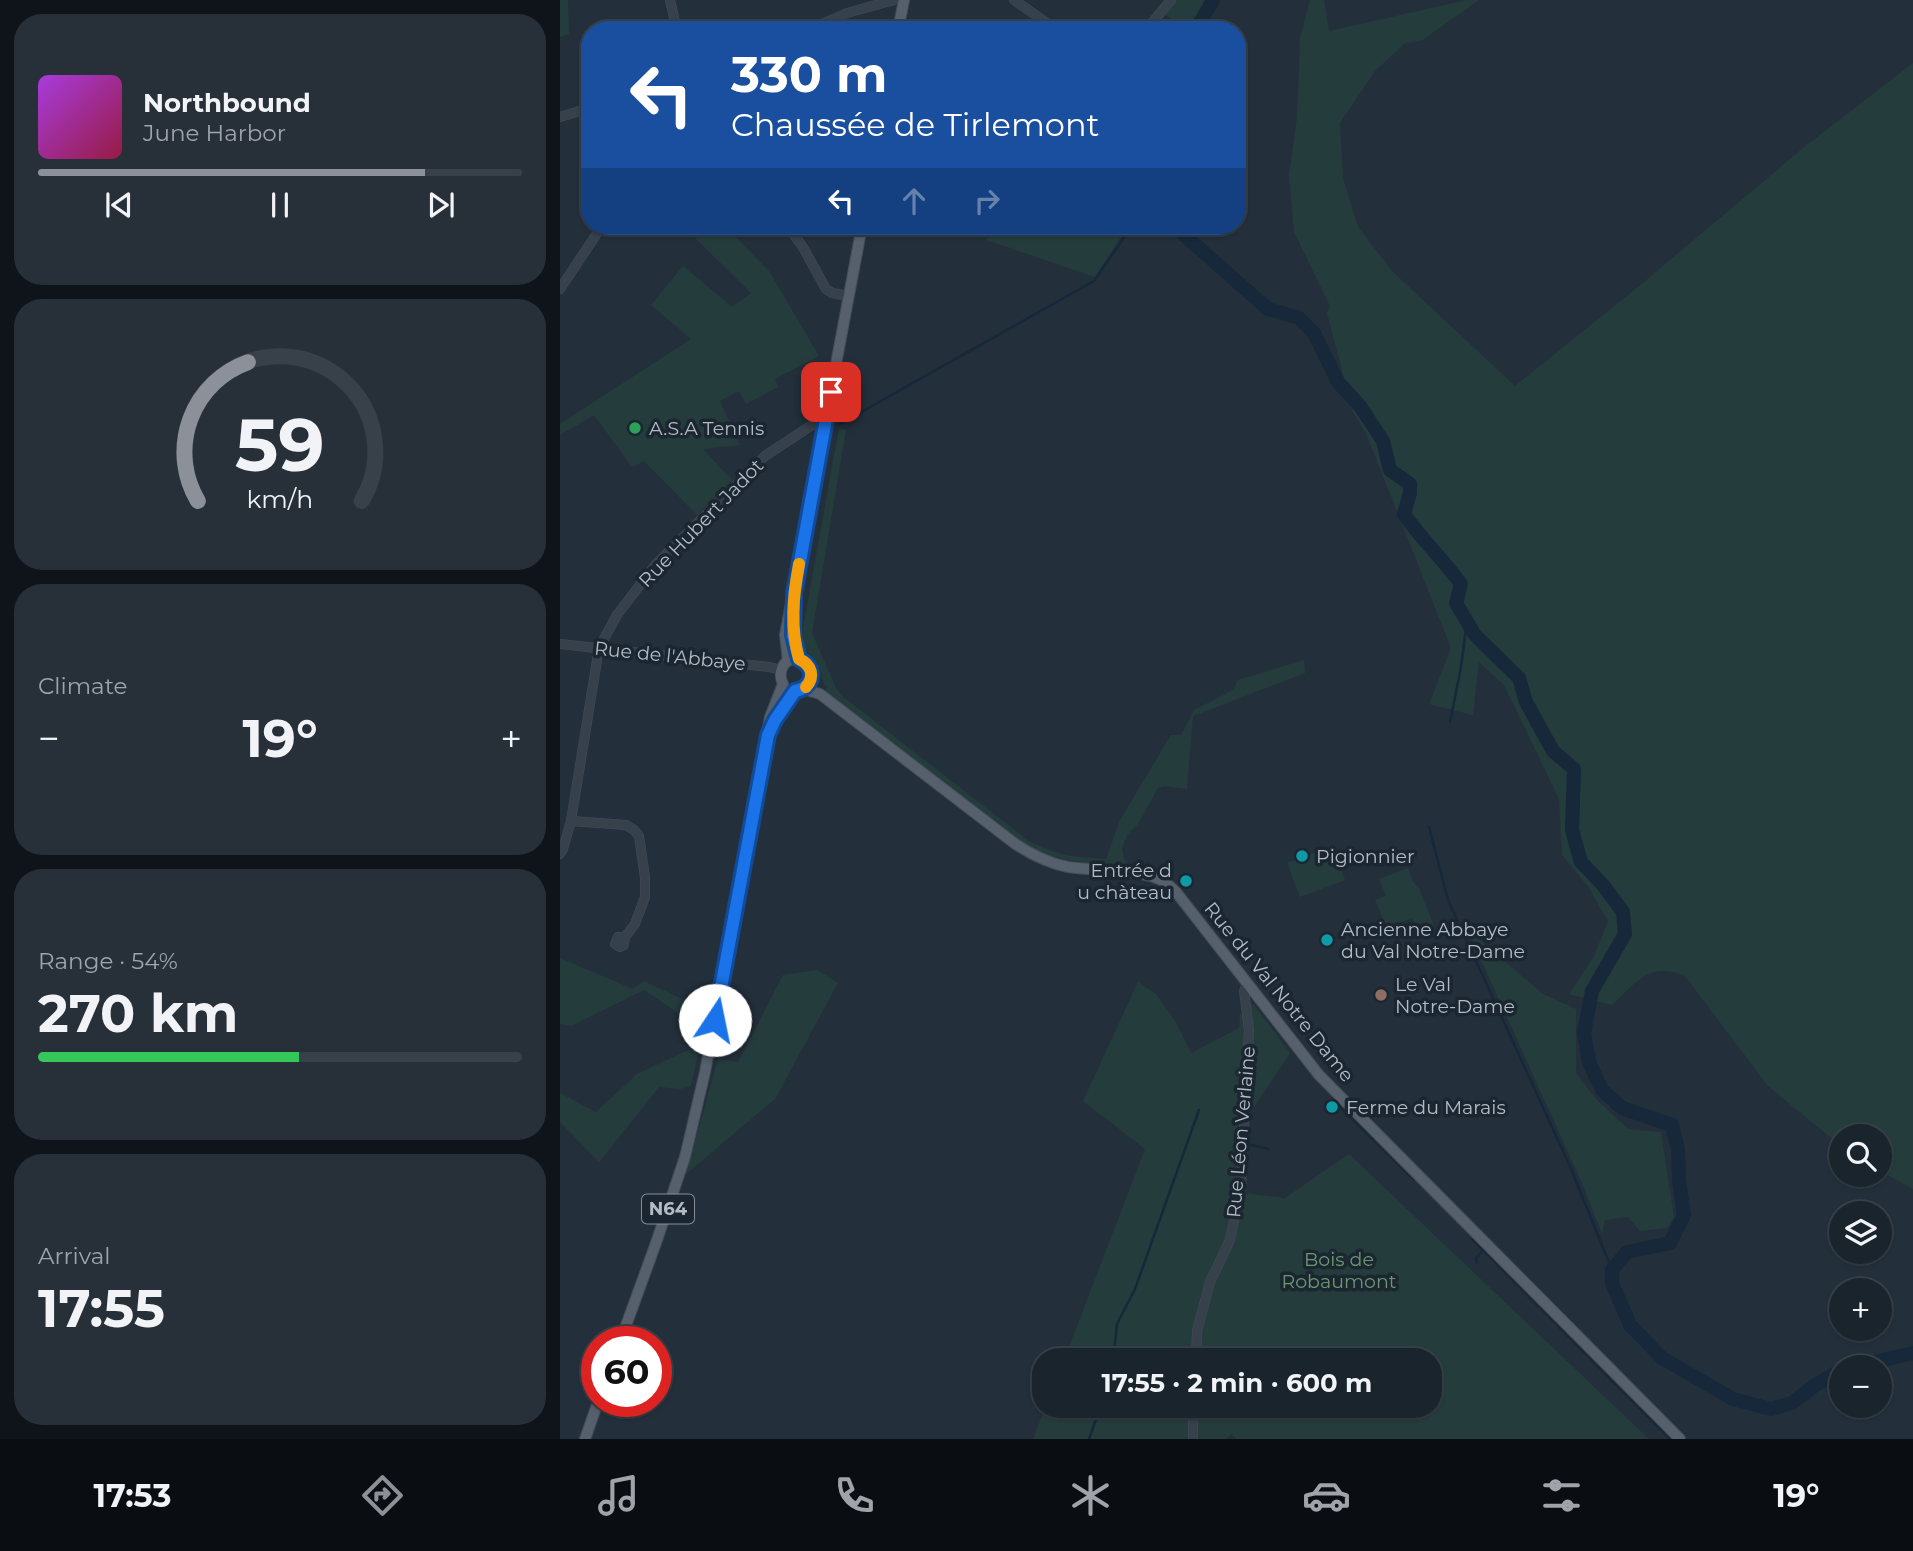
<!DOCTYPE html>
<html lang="en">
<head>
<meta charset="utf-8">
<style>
	body { margin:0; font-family:Montserrat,sans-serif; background:#273039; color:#f1f3f6; height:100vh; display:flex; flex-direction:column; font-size:26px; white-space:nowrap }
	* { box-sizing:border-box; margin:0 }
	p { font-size:23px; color:#9fa4aa }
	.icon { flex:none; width:38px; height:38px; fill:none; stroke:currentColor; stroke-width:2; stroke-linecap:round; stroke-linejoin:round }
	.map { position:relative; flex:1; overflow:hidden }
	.panel { display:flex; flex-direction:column; gap:14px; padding:14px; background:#0e1419; width:560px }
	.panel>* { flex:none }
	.banner { position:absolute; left:21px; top:21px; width:665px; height:214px; border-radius:28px; box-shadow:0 2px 5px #0004,0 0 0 2px #384149; background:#1a4fa0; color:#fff; overflow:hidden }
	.fabs { position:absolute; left:1269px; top:1124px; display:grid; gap:14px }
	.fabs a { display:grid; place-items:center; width:63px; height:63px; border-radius:50%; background:#1a242d; box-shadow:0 2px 5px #0004,0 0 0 2px #384149; font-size:35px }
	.speed { position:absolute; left:21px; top:1326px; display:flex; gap:14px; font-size:35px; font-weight:700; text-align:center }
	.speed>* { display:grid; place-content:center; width:91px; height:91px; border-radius:50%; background:#1a242d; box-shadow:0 2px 5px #0004,0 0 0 2px #384149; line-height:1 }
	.speed .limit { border:10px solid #d22; background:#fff; color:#111 }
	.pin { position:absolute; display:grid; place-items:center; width:60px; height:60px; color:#fff; margin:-30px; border-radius:14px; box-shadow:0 4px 10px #0006 }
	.me { position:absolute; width:77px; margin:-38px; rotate:11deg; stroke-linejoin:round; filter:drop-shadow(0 0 5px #0008) }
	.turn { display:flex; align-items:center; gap:24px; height:147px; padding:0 35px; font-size:32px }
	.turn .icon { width:91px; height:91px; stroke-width:2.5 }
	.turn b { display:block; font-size:49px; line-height:60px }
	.lanes { display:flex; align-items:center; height:66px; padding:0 35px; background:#0003; justify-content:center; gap:35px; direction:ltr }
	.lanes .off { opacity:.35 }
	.big { font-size:52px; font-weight:700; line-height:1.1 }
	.panel .tile { flex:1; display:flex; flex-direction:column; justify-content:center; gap:10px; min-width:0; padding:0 24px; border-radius:28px; background:#273039 }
	.panel .dial { align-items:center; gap:0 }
	.dial svg { height:182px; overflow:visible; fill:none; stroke:#384149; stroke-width:7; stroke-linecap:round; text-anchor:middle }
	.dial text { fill:#f1f3f6; stroke:none }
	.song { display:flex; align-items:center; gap:21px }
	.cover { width:84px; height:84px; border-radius:10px; background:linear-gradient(135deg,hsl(280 70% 55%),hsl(340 70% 35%)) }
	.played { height:7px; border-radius:4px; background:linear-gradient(90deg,#8c9099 80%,#384149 80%) }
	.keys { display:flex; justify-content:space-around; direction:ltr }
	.heat { display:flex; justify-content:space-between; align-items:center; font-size:38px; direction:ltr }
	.charge { height:10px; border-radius:5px; background:linear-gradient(90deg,#34c759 54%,#384149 0) }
	.trip { position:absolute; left:472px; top:1348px; width:410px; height:70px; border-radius:28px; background:#1a242d; box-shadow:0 2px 5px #0004,0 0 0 2px #384149; font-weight:700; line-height:70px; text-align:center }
	.menu { display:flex; height:112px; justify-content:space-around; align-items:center; background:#0a0e12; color:#9fa4aa }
	.menu .icon { width:49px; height:49px }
	.menu .current { color:#8c9099 }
	.menu b { font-size:32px; color:#f1f3f6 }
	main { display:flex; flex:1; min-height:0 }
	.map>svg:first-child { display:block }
	.green { fill:#253c3d }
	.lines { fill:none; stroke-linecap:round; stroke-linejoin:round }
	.stream { stroke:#162839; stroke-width:2.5 }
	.river { stroke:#162839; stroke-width:14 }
	.minor-casing { stroke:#434d58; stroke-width:10 }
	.major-casing { stroke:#434d58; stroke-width:12 }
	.minor { stroke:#37414c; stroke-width:9 }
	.major { stroke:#55606c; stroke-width:10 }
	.route-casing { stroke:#114b97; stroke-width:18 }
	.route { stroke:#1a73e8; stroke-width:12 }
	.slow { stroke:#f59e0b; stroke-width:12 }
	.leisure-dot { fill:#2e9e5b; stroke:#1c2631; stroke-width:2.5 }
	.culture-dot { fill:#0f9aa8; stroke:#1c2631; stroke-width:2.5 }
	.education-dot { fill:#8d6e63; stroke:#1c2631; stroke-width:2.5 }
	.labels { text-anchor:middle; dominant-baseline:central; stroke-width:7; stroke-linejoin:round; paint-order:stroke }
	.shield { fill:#1c2631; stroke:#858f9a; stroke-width:2 }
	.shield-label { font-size:18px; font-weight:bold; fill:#b2bcc7 }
	.poi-label { font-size:19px; fill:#b2bcc7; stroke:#1c2631; text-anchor:start }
	.street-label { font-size:19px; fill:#b2bcc7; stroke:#1c2631 }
	.park-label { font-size:19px; fill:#699870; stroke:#1c2631 }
</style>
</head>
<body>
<main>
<section class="panel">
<div class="tile">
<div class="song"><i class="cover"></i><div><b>Northbound</b><p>June Harbor</p></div></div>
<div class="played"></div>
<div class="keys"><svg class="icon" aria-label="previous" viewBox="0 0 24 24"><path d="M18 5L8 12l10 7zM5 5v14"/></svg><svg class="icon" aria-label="pause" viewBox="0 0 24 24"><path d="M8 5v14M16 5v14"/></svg><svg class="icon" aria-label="next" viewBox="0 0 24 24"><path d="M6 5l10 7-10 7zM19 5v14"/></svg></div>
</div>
<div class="tile dial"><svg viewBox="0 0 100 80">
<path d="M14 69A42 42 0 1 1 86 69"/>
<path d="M14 69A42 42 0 0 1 36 8" stroke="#8c9099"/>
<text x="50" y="56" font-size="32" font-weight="700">59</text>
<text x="50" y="72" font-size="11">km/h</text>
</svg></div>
<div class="tile"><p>Climate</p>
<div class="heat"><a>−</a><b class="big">19°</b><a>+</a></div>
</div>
<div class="tile"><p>Range · 54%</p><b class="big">270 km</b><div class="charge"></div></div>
<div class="tile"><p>Arrival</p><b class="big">17:55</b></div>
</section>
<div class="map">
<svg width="1353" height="1439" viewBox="0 0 1353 1439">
	<rect width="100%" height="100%" fill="#23303c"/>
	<g class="green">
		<path d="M 0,0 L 8,0 L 9,34 L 0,37 Z"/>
		<path d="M 617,0 L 648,0 L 636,20 L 627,30 L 624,30 L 605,14 Z"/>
		<path d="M 750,0 L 764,0 L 769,31 L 907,0 L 919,0 L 861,41 L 845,43 L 815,71 L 780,123 L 783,178 L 798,227 L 833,272 L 955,386 L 1078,287 L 1243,148 L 1353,63 L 1353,1189 L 1320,1171 L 1320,1136 L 1281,1136 L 1281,1146 L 1208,1086 L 1125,976 C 1090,960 1076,983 1052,1005 L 1009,994 L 1034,956 L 1048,921 L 1029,888 L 1002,855 L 999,799 L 944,685 L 919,662 L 913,715 L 869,704 L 891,648 L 806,433 L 793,412 L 767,313 L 770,306 L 734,232 L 729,175 L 737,117 L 740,38 Z"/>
		<path d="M 123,226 L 165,226 L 209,271 L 259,356 L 215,379 L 218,387 L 186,404 L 179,391 L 160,401 L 180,445 L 143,449 L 172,480 L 137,515 L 84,461 L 72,467 L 34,415 L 0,435 L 0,424 L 131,339 L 91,305 L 123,266 L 172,307 L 191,293 Z"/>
		<path d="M 440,226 L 568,226 L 535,277 L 426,240 Z"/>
		<path d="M 279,428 L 286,430 L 252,633 L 276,688 L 282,696 L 469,841 C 498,856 514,857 546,859 L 560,820 L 611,735 L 621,735 L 634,710 L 673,690 L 678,680 L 744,660 L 745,673 L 633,716 L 627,789 L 604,786 L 598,788 L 578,824 L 567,835 L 562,848 L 564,858 L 570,867 L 512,861 L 473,851 L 265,692 L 267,687 C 260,680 262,674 258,665 C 253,654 245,653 241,639 Z"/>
		<path d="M 772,846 L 785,880 L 740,897 L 727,863 Z"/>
		<path d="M 848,868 L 853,882 L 859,888 L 874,926 L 858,932 L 852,918 L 827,928 L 815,900 L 826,896 L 819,879 Z"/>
		<path d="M 907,929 L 983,994 L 1016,1009 L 1016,1073 L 1036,1099 L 1068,1129 L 1101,1132 L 1114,1217 L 1107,1228 L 1080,1231 L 1068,1217 L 1045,1220 L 1042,1234 L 1022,1183 Z"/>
		<path d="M 0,958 L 73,989 L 84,981 L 147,1011 L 131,1086 L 120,1089 L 99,1087 L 39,1162 L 0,1122 L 0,1093 L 36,1112 L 77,1074 L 130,1049 L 133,1023 L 84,990 L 11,1026 L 0,1024 Z"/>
		<path d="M 257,970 L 278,983 L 215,1099 L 126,1174 L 158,1059 L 178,1062 L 223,975 Z"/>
		<path d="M 578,982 L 596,994 L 614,1019 L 631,1053 L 679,1028 L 680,1014 L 691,1017 L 691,1005 L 694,1005 L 730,1053 L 690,1113 L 684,1193 L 725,1198 L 789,1154 L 1089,1439 L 676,1439 L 672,1433 L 666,1439 L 473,1439 L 486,1405 L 870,1405 L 870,1360 L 504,1360 L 585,1149 L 523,1101 Z"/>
	</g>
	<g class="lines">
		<g class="stream">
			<path d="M 280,424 L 534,281 L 572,226"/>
			<path d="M 890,722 L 901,667 L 907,621"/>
			<path d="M 869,827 L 888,900 L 1009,1164 L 1052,1270"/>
			<path d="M 777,1104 L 854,1180"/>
			<path d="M 688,1144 L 708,1149"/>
			<path d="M 912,1239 L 1110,1439"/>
			<path d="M 917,1263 L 916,1258 L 923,1250"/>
			<path d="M 553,1360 L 557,1324 L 575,1289 L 639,1110"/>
			<path d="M 529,1439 L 541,1405"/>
		</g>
		<g class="river">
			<path d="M 633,30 L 641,21 L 653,0"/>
			<path d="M 618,226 L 623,234 L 708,309 L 739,318 L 754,333 L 778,382 L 800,406 L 823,441 L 830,470 L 850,484 L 850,493 L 844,514 C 861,539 883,559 901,584 L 896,603 L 915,635 L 959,678 L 966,702 L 993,751 L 1014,769 L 1012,830 L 1021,862 L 1043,885 L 1063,912 L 1065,934 L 1032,991 L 1024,1033 L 1029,1062 L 1042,1090 L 1062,1108 L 1112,1125 L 1118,1149 L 1119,1180 L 1124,1215 L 1110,1243 L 1067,1252 L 1052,1270 L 1052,1283 L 1070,1325 L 1102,1358 L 1173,1399 L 1211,1409 L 1232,1403 L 1254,1386 L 1281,1370"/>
			<path d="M 1293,1367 L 1353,1353"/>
		</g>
		<defs>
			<g id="minor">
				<path d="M 110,0 L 117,30"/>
				<path d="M 454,0 L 497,30"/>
				<path d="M 248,30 L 287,13 L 334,0"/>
				<path d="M 586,30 L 611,0"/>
				<path d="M 0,117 L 30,108"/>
				<path d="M 228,226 L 244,249 L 266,289 L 272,293 L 289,296"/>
				<path d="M 0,289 L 42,226"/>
				<path d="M 0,644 L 209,667 L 221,670"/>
				<path d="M 11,821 L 66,825 L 74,830 L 79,836 L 85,878 L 85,897 L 75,924 L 65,937 L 58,937 L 55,944 L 60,947 L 64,945 L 65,937"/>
				<path d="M 0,854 L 3,849 L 11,821 L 39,648 L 57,615 L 96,564 L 205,456 L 252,425 L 266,423"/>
				<path d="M 636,1360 L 637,1331 L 650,1282 L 670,1240 L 681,1187 L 689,1030 L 684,991 L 688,983"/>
				<path d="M 633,1439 L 633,1405"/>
			</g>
			<g id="major">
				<path d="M 338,30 L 344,0"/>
				<path d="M 233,621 L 233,635 L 239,659"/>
				<path d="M 228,661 L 225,635 L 302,226"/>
				<path d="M 243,689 L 260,694 L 454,843 C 470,854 488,863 508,867 C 535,871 574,869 599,879 C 606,882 611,887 616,892 L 759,1075 L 1120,1439"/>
				<path d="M 60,1342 L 96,1243 L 125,1157 L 145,1072 L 210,717 L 223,684 C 217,672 224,656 239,660 C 245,661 249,665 251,670 C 256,688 241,687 233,693 C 233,693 227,701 227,702 C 219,712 213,724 208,735"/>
				<path d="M 25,1439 L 38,1402"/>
			</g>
		</defs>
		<use href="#minor" class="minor-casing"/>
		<use href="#major" class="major-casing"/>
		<use href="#minor" class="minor"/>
		<use href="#major" class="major"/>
	</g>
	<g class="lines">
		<defs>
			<path id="route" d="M 155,1020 L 208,735 L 215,720 L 235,691 C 254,688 257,667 239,659 L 233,635 L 234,594 L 271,392"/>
		</defs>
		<use href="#route" class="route-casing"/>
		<use href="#route" class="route"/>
		<path class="slow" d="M 239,564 C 233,597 230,627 239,659 C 252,665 255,677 246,687"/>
	</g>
	<circle class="leisure-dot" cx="75" cy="428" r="7"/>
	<g class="culture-dot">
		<circle cx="742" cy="856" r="7"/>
		<circle cx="626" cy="881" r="7"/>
		<circle cx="767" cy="940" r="7"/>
		<circle cx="772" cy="1107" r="7"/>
	</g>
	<circle class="education-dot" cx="821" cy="995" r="7"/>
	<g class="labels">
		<rect class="shield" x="82" y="1194.5" width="52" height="29" rx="5"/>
		<g class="shield-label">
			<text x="108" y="1209">N64</text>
		</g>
		<g class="poi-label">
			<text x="89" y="428">A.S.A Tennis</text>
			<text x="756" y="856">Pigionnier</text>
			<text x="612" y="870" text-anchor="end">Entrée d<tspan x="612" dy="22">u chàteau</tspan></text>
			<text x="781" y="929">Ancienne Abbaye<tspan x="781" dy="22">du Val Notre-Dame</tspan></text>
			<text x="835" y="984">Le Val<tspan x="835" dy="22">Notre-Dame</tspan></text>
			<text x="786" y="1107">Ferme du Marais</text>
		</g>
		<g class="street-label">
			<text transform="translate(141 523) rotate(-46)">Rue Hubert Jadot</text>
			<text transform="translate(110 656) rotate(6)">Rue de l'Abbaye</text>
			<text transform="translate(719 992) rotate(51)">Rue du Val Notre Dame</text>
			<text transform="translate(681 1132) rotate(-85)">Rue Léon Verlaine</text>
		</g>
		<g class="park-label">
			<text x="779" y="1259">Bois de<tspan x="779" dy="22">Robaumont</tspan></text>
		</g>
	</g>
</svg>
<div class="fabs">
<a><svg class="icon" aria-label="search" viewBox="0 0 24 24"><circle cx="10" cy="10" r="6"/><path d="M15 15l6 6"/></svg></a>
<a><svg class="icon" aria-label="layers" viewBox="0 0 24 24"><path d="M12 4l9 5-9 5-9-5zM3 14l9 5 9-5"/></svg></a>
<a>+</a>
<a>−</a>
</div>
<div class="speed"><div class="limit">60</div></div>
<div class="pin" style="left:271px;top:392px;background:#d93025"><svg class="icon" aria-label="arrive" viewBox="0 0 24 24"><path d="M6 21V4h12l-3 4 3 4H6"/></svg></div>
<svg class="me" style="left:155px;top:1020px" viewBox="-20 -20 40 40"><circle r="19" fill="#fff"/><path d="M0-13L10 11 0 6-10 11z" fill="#1a73e8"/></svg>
<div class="trip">17:55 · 2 min · 600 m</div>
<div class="banner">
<div class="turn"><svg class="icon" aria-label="left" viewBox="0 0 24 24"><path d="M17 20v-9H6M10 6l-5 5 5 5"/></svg><div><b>330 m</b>Chaussée de Tirlemont</div></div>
<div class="lanes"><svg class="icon" aria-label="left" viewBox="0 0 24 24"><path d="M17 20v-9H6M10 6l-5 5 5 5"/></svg><svg class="icon off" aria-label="ahead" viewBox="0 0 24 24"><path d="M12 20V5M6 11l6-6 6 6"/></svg><svg class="icon off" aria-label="right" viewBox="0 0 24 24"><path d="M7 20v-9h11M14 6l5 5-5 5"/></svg></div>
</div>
</div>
</main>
<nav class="menu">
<b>17:53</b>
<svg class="icon current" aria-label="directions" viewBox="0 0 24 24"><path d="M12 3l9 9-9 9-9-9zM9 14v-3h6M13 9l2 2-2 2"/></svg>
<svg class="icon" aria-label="music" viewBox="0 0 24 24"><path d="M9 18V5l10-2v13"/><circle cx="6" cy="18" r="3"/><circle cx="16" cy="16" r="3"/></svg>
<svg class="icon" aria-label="phone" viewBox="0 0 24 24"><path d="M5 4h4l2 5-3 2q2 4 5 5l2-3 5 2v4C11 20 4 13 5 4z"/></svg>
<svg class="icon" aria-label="climate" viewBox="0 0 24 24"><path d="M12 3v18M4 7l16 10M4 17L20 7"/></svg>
<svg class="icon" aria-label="car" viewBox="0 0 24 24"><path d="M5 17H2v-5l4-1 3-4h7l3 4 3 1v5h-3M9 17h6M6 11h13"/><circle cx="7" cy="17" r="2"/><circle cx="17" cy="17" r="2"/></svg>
<svg class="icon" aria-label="filters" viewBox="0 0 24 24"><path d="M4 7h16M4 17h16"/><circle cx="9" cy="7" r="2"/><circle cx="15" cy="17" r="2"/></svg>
<b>19°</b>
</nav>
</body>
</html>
